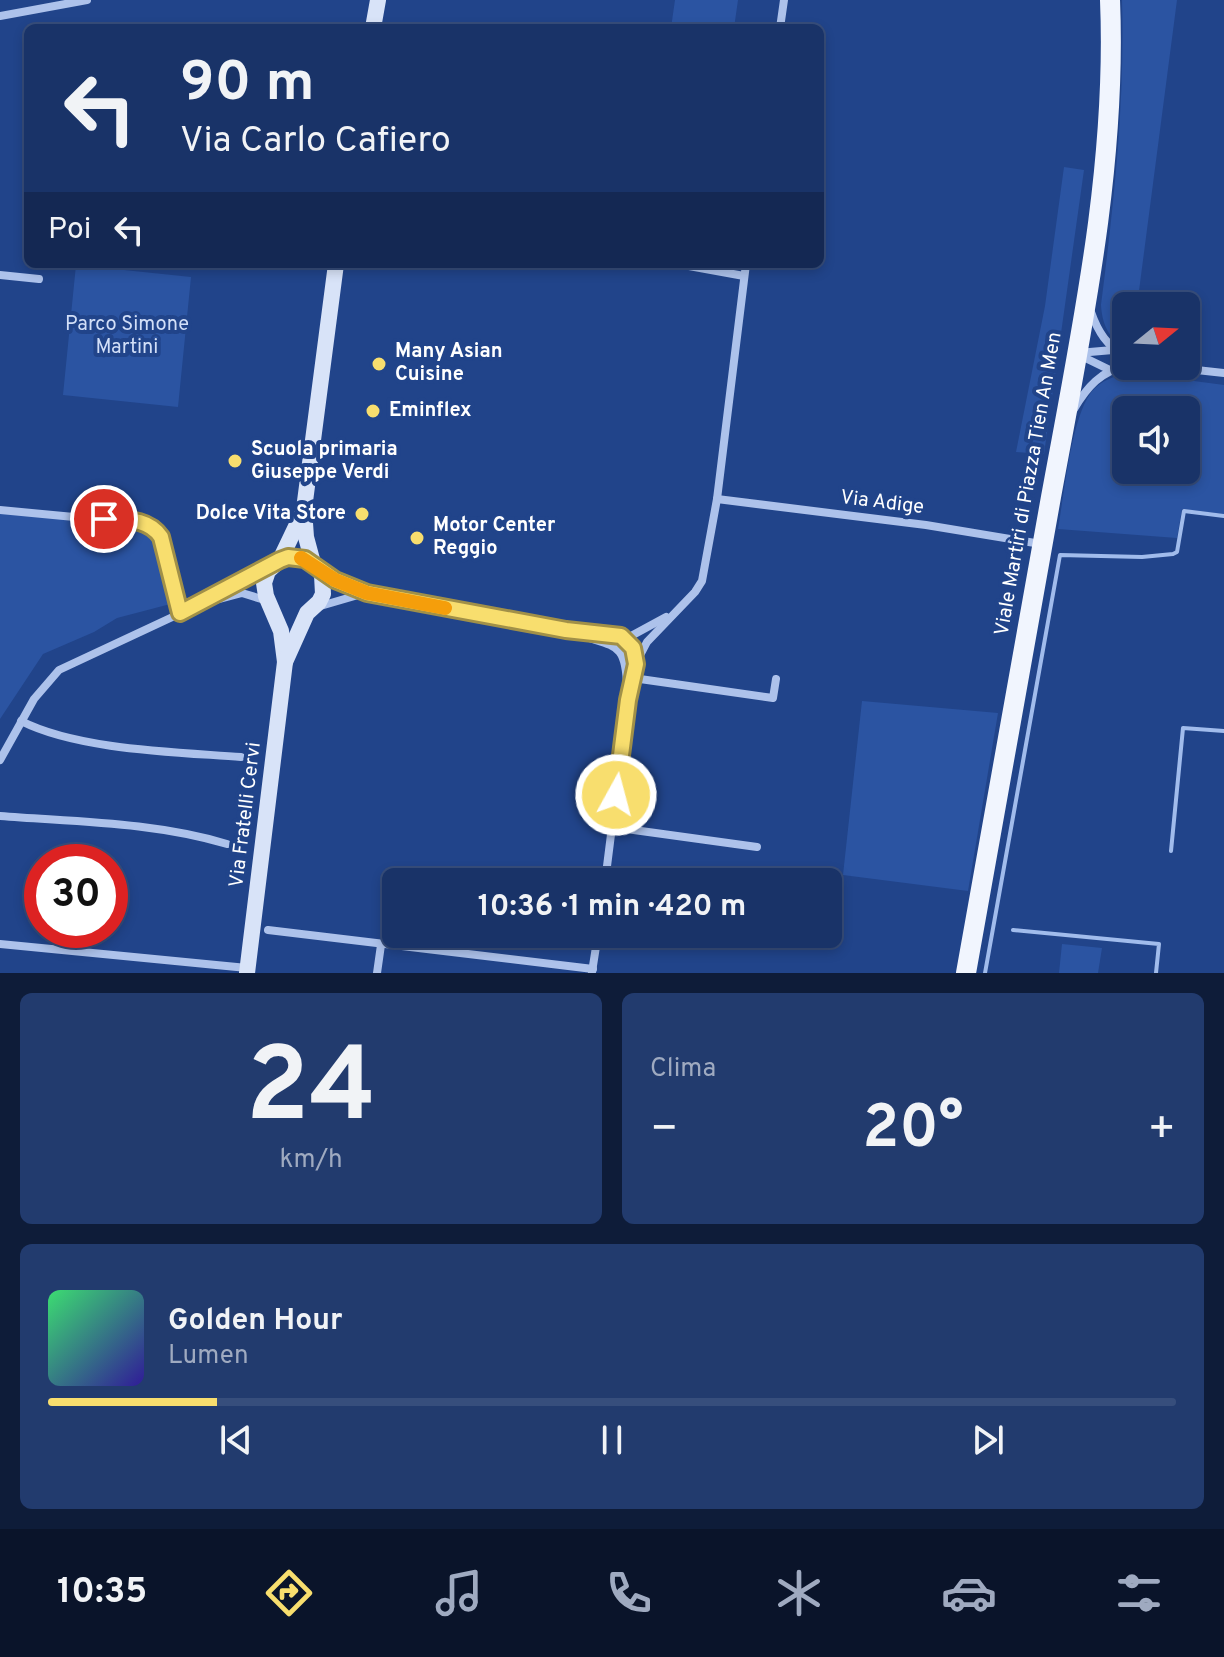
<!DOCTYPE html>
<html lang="it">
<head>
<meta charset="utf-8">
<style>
	body { margin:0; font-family:Overpass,sans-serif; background:#223b6e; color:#f1f3f6; height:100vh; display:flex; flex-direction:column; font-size:30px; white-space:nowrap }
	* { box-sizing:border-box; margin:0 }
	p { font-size:26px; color:#9faac0 }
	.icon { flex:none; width:44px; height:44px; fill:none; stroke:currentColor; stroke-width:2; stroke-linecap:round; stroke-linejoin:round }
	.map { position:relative; height:973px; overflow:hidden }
	.details { display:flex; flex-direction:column; gap:20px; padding:20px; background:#0e1c39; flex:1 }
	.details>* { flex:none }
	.hud { position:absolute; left:24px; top:24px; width:800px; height:244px; border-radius:12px; box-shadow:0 4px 12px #0003,0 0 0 2px #374e7c; background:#193368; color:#f1f3f6; overflow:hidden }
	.needle { width:52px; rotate:72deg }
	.fabs { position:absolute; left:1112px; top:292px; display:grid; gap:16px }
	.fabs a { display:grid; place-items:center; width:88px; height:88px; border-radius:12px; background:#193368; box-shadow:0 4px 12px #0003,0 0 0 2px #374e7c; font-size:40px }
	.speed { position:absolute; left:24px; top:844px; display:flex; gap:16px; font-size:40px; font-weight:700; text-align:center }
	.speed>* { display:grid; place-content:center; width:104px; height:104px; border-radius:50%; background:#193368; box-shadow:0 4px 12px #0003,0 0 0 2px #374e7c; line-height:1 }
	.speed .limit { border:12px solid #d22; background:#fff; color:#111 }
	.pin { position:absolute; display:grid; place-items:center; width:68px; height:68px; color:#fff; margin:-34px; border:4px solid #fff; border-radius:50%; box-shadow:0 2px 8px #0007 }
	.me { position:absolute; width:88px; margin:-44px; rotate:7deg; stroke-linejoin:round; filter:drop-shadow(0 0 6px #0008) }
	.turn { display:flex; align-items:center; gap:28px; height:168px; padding:0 24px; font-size:36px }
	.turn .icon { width:104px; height:104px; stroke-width:2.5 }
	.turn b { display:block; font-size:56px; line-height:68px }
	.then { display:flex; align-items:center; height:76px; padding:0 24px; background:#0003; gap:16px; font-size:30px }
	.big { font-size:60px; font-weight:700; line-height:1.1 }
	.details .card { flex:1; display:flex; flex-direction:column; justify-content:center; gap:12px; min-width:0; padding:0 28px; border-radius:12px; background:#223b6e }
	.details .dial { align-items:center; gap:0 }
	.dial b { font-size:104px; line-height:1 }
	.song { display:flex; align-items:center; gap:24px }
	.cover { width:96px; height:96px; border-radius:12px; background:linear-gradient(135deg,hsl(140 70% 55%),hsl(250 70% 35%)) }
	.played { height:8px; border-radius:4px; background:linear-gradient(90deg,#f8de6e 15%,#374e7c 15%) }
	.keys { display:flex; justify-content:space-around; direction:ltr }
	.heat { display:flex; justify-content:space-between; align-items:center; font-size:44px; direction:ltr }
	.details .tiles { flex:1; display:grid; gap:20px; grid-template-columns:1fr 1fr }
	.card:last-child { grid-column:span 2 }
	.trip { position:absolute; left:382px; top:868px; width:460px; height:80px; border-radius:12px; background:#193368; box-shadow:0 4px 12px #0003,0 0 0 2px #374e7c; font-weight:700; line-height:80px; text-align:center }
	.tab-bar { display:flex; height:128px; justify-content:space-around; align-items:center; background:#0a142a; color:#9faac0 }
	.tab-bar .icon { width:56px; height:56px }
	.tab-bar .active { color:#f8de6e }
	.tab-bar b { font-size:36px; color:#f1f3f6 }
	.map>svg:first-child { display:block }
	.green { fill:#2b54a2; fill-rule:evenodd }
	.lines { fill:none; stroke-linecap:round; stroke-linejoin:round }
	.stream { stroke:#a1bcec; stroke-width:4 }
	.street { stroke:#adc2eb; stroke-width:8 }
	.secondary { stroke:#d8e3f8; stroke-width:16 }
	.primary { stroke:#f1f5fe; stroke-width:20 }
	.route-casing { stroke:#a19048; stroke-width:20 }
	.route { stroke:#f8de6e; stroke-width:14 }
	.slow { stroke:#f59e0b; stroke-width:14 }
	.poi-dot { fill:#f8de6e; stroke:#21448a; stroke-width:3 }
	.labels { text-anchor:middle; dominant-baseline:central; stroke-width:8; stroke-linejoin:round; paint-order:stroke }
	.park-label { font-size:20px; fill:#d2dff8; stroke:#21448a }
	.poi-label { font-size:20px; font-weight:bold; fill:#fff; stroke:#21448a; text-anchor:start }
	.street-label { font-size:20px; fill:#fff; stroke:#21448a }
</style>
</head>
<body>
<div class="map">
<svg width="1224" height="973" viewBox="0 0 1224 973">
	<rect width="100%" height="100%" fill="#21448a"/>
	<g class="green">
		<path d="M 675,0 L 738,0 L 734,28 L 671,28 Z"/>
		<path d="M 1122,0 L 1177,0 L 1137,306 L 1126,306 L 1126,347 C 1108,339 1102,323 1101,305 C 1114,202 1125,103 1122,0 Z"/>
		<path d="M 1064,167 L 1084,170 L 1044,454 L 1016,452 L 1045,306 Z"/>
		<path d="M 76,265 L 191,277 L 178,407 L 63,395 Z"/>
		<path d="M 1134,373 L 1224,385 L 1224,514 L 1182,509 L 1177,538 L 1058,529 C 1064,495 1071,421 1090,394 C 1101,379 1117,375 1134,373 ZM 1126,410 L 1186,410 L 1186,470 L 1126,470 Z"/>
		<path d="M 0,510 L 154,527 L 178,602 L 117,618 L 94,632 L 43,654 L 0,719 Z"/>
		<path d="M 862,701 L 998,713 L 968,891 L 843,875 Z"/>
		<path d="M 1062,944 L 1102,948 L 1098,973 L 1059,973 Z"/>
	</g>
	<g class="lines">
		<g class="stream">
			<path d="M 1171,851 L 1183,728 L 1224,731"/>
			<path d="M 1013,930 L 1159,944 L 1156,973"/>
			<path d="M 985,973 L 1060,555 L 1142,557 L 1173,554 L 1177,552 L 1184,511 L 1224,516"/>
		</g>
		<g class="street">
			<path d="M 0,16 L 87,0"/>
			<path d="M 780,28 L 784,0"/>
			<path d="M 678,264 L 744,276"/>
			<path d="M 0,275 L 39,279"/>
			<path d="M 1091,312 C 1098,332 1107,346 1126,357"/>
			<path d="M 1078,353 L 1113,350"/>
			<path d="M 1077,354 L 1110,370"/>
			<path d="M 1160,366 L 1224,373"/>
			<path d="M 1074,409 C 1087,387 1101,371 1126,366"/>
			<path d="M 717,499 L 926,525 L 1041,544"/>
			<path d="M 0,510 L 148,524 L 161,537 L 180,613"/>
			<path d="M 321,570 L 335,580 L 367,593 L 566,630 L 606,633 L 621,636 L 628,642 L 635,654 L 636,664 L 628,700 L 605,882"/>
			<path d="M 212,601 L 242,593 L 268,601"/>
			<path d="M 317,607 L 365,593"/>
			<path d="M 575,633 C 614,648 626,640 627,687"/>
			<path d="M 621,636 L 631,636 L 666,617"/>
			<path d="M 636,663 L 647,642 L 695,592 L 702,581 L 717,499 L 746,264"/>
			<path d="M 633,678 L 773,698 L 776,679"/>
			<path d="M 21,721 C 78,750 176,752 241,757"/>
			<path d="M 0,760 L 34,699 L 59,670 L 196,606 L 267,568"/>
			<path d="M 0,816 C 76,822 153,822 227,844"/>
			<path d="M 612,827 L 757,847"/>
			<path d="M 268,930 L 593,969"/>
			<path d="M 0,944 L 247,968"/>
			<path d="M 592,972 L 598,934"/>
			<path d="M 377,973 L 381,945"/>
		</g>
		<g class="secondary">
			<path d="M 373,28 L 378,0"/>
			<path d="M 285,662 L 281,631 L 266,596 L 264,583 L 268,571 L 280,560 L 302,514"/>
			<path d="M 247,973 L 285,662 L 307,613 L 319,602 L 323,594 L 322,575 L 313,563 L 306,537 L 304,509 L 336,264"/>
		</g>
		<path class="primary" d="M 966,973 C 995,814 1022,655 1051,497 C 1081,333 1117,167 1110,0"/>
	</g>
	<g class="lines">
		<defs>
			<path id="route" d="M 104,519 C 126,520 148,518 161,537 L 180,613 L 280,560 L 288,557 L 305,559 L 335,580 L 367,593 L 566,630 L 621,636 L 633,648 L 636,664 L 628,700 L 616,795"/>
		</defs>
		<use href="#route" class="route-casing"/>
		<use href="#route" class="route"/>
		<path class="slow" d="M 301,558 L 335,580 L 367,593 L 445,608"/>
	</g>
	<g class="poi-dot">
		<circle cx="379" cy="364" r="8"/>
		<circle cx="373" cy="411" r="8"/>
		<circle cx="235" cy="461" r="8"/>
		<circle cx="362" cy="514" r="8"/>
		<circle cx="417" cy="538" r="8"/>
	</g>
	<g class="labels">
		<g class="park-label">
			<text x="127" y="325">Parco Simone<tspan x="127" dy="23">Martini</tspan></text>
		</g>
		<g class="poi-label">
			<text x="395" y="352">Many Asian<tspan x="395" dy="23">Cuisine</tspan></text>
			<text x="389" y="411">Eminflex</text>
			<text x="251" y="450">Scuola primaria<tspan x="251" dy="23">Giuseppe Verdi</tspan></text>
			<text x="346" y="514" text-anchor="end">Dolce Vita Store</text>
			<text x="433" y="526">Motor Center<tspan x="433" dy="23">Reggio</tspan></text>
		</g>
		<g class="street-label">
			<text transform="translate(1029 484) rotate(-80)">Viale Martiri di Piazza Tien An Men</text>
			<text transform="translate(882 503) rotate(7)">Via Adige</text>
			<text transform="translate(246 815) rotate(-83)">Via Fratelli Cervi</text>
		</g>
	</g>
</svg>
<div class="fabs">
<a><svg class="needle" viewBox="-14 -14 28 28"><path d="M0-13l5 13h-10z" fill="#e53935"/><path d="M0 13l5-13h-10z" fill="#9faac0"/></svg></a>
<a><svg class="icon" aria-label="sound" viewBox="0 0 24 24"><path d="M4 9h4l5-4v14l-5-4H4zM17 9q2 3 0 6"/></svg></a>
</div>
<div class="speed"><div class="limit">30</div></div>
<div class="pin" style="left:104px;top:519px;background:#d93025"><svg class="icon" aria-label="arrive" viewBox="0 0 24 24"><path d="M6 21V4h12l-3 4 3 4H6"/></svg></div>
<svg class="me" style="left:616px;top:795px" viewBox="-20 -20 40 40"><circle r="17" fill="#f8de6e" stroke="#fff" stroke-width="3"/><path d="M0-11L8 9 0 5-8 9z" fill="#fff"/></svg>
<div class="trip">10:36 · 1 min · 420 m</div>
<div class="hud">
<div class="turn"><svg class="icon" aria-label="left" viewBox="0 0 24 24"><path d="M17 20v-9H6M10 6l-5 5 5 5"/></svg><div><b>90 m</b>Via Carlo Cafiero</div></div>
<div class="then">Poi<svg class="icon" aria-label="left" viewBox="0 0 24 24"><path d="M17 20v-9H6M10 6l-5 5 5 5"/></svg></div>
</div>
</div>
<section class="details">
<div class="tiles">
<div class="card dial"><b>24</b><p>km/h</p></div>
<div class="card"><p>Clima</p>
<div class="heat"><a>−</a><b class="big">20°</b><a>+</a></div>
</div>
<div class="card">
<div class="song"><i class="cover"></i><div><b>Golden Hour</b><p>Lumen</p></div></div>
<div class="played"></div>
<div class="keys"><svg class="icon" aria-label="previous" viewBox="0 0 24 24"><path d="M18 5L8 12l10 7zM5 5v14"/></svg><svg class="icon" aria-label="pause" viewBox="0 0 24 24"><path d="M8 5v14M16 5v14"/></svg><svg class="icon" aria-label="next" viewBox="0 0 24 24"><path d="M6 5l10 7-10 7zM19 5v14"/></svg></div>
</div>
</div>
</section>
<nav class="tab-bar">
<b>10:35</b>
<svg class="icon active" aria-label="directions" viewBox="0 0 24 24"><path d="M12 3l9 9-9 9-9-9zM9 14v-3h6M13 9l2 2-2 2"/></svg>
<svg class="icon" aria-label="music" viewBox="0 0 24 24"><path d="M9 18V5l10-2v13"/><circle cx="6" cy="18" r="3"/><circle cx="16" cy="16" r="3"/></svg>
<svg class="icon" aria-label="phone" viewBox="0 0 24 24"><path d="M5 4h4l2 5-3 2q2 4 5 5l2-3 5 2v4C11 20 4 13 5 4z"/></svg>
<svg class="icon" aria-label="climate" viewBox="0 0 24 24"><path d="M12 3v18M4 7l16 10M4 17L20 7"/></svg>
<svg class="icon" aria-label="car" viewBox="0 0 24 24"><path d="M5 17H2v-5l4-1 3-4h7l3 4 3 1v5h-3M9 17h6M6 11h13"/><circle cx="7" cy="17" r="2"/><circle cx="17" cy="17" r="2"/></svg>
<svg class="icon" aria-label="filters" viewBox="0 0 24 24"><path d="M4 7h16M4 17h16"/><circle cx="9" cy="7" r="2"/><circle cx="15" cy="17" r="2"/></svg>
</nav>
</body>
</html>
